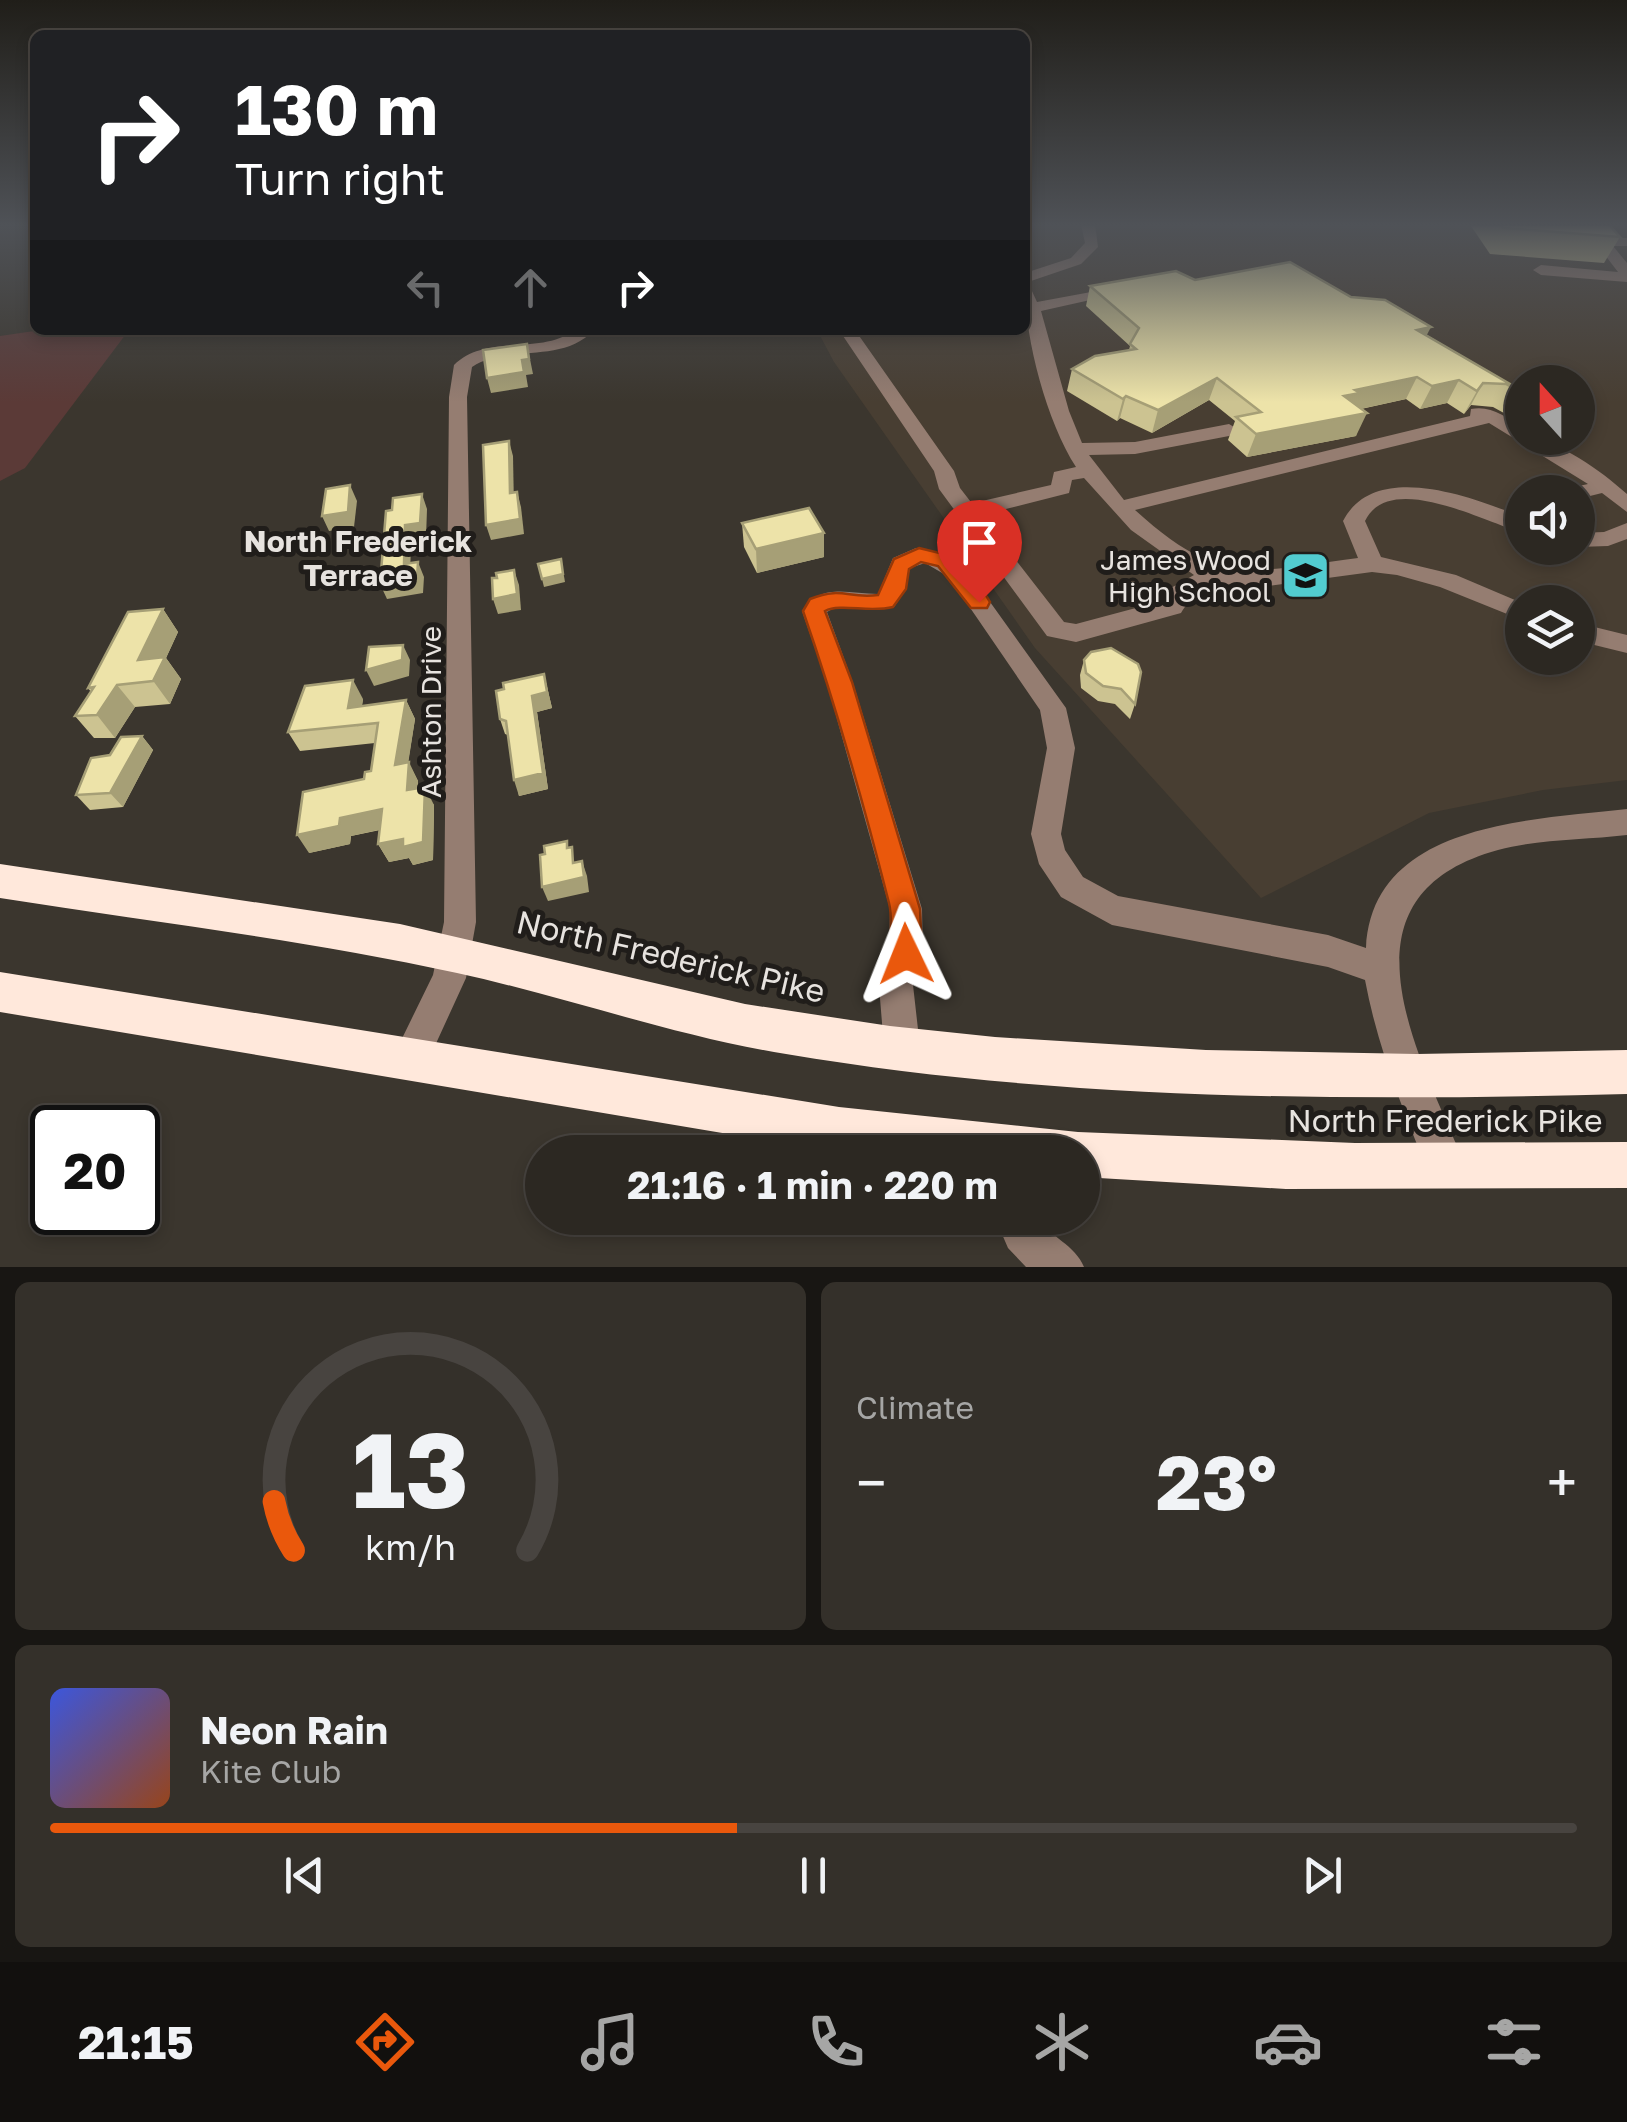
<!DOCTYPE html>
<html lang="en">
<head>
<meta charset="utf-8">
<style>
	body { margin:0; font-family:"Golos Text",sans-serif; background:#34302a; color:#f1f3f6; height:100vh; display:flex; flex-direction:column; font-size:38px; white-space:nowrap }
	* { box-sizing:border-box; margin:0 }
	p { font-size:32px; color:#a6a6a5 }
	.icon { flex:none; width:55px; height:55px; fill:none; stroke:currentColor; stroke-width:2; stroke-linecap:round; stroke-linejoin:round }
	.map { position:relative; height:1267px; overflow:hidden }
	.side { display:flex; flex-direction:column; gap:15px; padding:15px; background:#181613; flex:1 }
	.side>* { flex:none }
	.guide { position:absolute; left:30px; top:30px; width:1000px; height:305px; border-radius:15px; box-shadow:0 5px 15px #0003,0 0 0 2px #484440; background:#202124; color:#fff; overflow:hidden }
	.needle { width:65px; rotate:339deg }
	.tools { position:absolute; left:1505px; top:365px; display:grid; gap:20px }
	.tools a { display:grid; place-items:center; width:90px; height:90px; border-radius:50%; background:#2c2822; box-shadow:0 5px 15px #0003,0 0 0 2px #484440; font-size:50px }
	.speed { position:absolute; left:30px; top:1105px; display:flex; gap:20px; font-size:50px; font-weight:700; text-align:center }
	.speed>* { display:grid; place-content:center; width:130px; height:130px; border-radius:50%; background:#2c2822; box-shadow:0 5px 15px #0003,0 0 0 2px #484440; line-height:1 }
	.speed .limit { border:5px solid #111; border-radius:15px; background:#fff; color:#111 }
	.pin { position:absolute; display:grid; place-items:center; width:85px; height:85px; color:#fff; margin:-102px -42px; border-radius:50% 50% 50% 0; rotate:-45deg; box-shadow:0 0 10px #0007 }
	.pin .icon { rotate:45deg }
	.me { position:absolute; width:110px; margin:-55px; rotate:358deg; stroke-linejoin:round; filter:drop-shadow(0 0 8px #0008) }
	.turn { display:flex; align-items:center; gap:35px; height:210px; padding:0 40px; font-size:45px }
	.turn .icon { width:130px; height:130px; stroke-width:2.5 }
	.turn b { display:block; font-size:70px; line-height:85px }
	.lanes { display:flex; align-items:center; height:95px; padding:0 40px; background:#0003; justify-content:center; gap:50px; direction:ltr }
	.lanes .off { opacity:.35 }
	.big { font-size:75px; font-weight:700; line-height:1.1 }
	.side .card { flex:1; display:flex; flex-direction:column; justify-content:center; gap:15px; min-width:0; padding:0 35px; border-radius:15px; background:#34302a }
	.side .dial { align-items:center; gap:0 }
	.dial svg { height:260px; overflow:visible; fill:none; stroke:#484440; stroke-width:7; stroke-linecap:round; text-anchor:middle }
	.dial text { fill:#f1f3f6; stroke:none }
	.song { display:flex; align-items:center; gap:30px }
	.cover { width:120px; height:120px; border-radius:15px; background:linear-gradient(135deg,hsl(230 70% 55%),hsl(20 70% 35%)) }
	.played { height:10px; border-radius:5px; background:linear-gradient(90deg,#ea580c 45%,#484440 45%) }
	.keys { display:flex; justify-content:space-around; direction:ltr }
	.heat { display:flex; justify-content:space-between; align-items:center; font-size:55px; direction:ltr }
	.side .tiles { flex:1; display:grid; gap:15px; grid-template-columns:1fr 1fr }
	.card:last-child { grid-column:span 2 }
	.trip { position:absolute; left:525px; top:1135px; width:575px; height:100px; border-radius:50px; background:#2c2822; box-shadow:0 5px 15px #0003,0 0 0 2px #484440; font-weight:700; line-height:100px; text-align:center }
	.dock { display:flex; height:160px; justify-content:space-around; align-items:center; background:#12100e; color:#a6a6a5 }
	.dock .icon { width:70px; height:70px }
	.dock .active { color:#ea580c }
	.dock b { font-size:45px; color:#f1f3f6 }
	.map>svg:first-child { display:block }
	.built { fill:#483e32; fill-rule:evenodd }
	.green { fill:#5b3a37 }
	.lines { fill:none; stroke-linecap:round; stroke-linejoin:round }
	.minor { fill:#957d71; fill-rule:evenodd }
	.highway { fill:#ffe8db; fill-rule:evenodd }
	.wall { fill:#ccc391 }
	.shaded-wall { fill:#a69f76 }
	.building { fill:#ede3a9; stroke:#a69f76; stroke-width:2.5 }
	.route { fill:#ea580c; stroke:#983908; stroke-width:2.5 }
	.labels { text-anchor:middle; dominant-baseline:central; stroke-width:10; stroke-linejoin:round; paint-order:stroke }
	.poi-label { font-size:28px; fill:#e7e3df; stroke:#201d1a; text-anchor:end }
	.street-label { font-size:28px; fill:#e7e3df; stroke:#201d1a }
	.neighbourhood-label { font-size:30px; font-weight:bold; fill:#e7e3df; stroke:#201d1a }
	.near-street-label { font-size:32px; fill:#e7e3df; stroke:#201d1a }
</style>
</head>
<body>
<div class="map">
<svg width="1627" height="1267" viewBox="0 0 1627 1267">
	<rect width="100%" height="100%" fill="#3b362e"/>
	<path class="built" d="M 1025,224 L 1627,224 L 1627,780 L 1543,790 L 1429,813 L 1261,898 L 1035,648 L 834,362 L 817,330 L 1025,330 ZM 1522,382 L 1578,382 L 1578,438 L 1522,438 ZM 1522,492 L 1578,492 L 1578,548 L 1522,548 ZM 1522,602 L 1578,602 L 1578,658 L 1522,658 Z"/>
	<path class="green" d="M 41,330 L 129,330 L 25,468 L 0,481 L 0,336 Z"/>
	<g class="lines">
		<g class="minor">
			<path d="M 1081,224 L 1095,224 L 1098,247 L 1081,264 L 1025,283 L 1025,273 L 1071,258 L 1085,243 Z"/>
			<path d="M 1602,238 L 1627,238 L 1627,246 L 1613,246 L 1627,263 L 1627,282 L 1541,275 L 1533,270 L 1541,265 L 1618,272 L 1595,242 Z"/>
			<path d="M 1025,287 L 1031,289 L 1037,302 L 1118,287 L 1126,292 L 1041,311 L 1069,411 L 1082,443 L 1135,442 L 1229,424 L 1239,430 L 1229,436 L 1135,454 L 1089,455 L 1124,500 L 1470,416 L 1471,409 C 1491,405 1506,417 1522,427 L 1522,438 C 1557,438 1601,471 1627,494 L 1627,512 L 1602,493 L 1578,499 L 1578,492 L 1568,492 L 1570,488 L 1588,484 L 1489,423 L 1135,510 C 1221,588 1252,572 1358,558 L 1343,521 C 1375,459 1474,498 1522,517 L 1522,532 C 1487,524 1390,469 1365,521 L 1381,557 L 1456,575 L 1522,603 L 1522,620 L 1440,587 L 1397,575 L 1372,572 L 1253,588 L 1214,582 C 1202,596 1191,596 1181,613 L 1076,642 L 1047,636 L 939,489 L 934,471 L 839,330 L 855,330 L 954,471 L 960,488 L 1064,622 L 1076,624 L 1162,601 L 1169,589 L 1194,575 L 1131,530 L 1084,478 L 1072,480 L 1069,493 L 990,513 L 979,506 L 982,501 L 1051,485 L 1054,472 L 1076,467 C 1047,422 1025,340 1025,287 Z"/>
			<path d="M 575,330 L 594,330 C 561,365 509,343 472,367 L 467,397 L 476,922 L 466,978 L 422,1074 L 409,1079 L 396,1074 L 391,1061 L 433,975 L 444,922 L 449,397 L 454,365 C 486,333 540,356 575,330 Z"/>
			<path d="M 865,330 L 924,330 C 911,339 878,339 865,330 Z"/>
			<path d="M 1627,523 L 1627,539 L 1608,546 L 1578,547 L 1578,533 L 1604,532 Z"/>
			<path d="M 916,548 L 942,553 L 965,567 L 1066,708 L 1075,748 L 1061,834 L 1065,850 L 1083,877 L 1118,896 L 1328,935 L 1366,948 C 1372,821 1535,820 1627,809 L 1627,835 C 1585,840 1540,839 1498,850 C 1327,897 1421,1058 1466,1167 L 1460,1181 L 1446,1187 L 1432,1181 C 1405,1115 1378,1050 1365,980 L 1328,967 L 1112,925 L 1061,897 L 1039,864 L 1031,834 L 1047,748 L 1040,710 L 949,577 L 925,563 L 910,568 L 905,591 L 894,607 C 873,613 844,600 827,612 L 853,683 L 922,909 L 923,954 L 912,976 L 920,1047 L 915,1060 L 902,1065 L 889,1060 L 884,1047 L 878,974 L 889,951 L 890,909 L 827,683 L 802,611 C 821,582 849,594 878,594 L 893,558 Z"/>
			<path d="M 1578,623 L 1627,635 L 1627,653 L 1578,641 Z"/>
			<path d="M 995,1218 L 1036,1218 C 1051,1237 1075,1245 1084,1267 L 1026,1267 L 1008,1248 Z"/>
		</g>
		<g class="highway">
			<path d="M 0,864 L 400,924 L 745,1004 L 890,1026 L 995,1037 L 1206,1050 L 1417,1054 L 1627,1050 L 1627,1094 C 1346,1101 1064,1101 786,1054 C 674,1036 567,997 457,973 C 306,940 152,922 0,898 Z"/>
			<path d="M 0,972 L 839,1107 L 1078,1132 L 1355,1143 L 1627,1142 L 1627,1188 L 1286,1189 L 1082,1177 L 1082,1152 L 836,1152 L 0,1012 Z"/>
		</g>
	</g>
	<g class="wall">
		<path d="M 1472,224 L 1608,224 L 1620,237 L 1604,263 L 1490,254 L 1471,226 Z"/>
		<path d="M 1195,280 L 1351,297 L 1427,335 L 1522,391 L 1522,423 L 1493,407 L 1471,405 L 1464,414 L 1447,403 L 1420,409 L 1406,399 L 1361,409 L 1356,436 L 1247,457 L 1228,440 L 1235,421 L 1209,400 L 1152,433 L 1120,418 L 1117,421 L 1067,391 L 1072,369 L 1129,350 L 1130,346 L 1086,306 L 1090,286 Z"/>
		<path d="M 742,523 L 824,557 L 757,573 L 744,547 Z"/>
		<path d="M 163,609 L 178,632 L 166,658 L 181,679 L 170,704 L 135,707 L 115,738 L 94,738 L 75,716 L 91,692 L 88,688 Z"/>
		<path d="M 1091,652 L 1135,704 L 1130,719 L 1115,704 L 1098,701 L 1081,688 L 1080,675 L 1084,660 Z"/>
		<path d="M 544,674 L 552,708 L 537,712 L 548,789 L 519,796 L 508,735 L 505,734 L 500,719 L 504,689 Z"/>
		<path d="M 363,699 L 362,706 L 406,700 L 415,719 L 408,762 L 418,781 L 418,788 L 434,805 L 433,860 L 413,865 L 409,858 L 389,862 L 378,844 L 380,830 L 351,836 L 350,844 L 309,853 L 371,771 L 375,743 L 300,751 L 288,732 Z"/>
		<path d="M 142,736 L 153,750 L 123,807 L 90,810 L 76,795 L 110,755 Z"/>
	</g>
	<g class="shaded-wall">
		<path d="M 1431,327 L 1420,348 L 1417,330 Z"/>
		<path d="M 527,344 L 533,374 L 526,375 L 528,387 L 491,393 L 487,378 Z"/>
		<path d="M 1417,377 L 1406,399 L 1351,411 L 1344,396 L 1355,390 Z"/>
		<path d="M 1217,378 L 1209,400 L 1152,433 L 1158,410 Z"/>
		<path d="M 1459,380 L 1447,403 L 1420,409 L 1432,386 Z"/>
		<path d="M 1483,383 L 1471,405 L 1464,414 L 1477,391 Z"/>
		<path d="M 1126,396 L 1120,418 L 1117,421 L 1123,399 Z"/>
		<path d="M 1367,413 L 1356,436 L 1247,457 L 1256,434 Z"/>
		<path d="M 509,441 L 513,456 L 514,508 L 510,493 Z"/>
		<path d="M 350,485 L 357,501 L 354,527 L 329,531 L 322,516 Z"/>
		<path d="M 517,492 L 521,507 L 524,534 L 491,540 L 486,525 Z"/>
		<path d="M 422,494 L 427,509 L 426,538 L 411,540 L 410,579 L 418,562 L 424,577 L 423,593 L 387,599 L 380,584 L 404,564 L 405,525 Z"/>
		<path d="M 824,533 L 824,557 L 757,573 L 756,549 Z"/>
		<path d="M 561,559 L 565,582 L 544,587 L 542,579 Z"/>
		<path d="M 514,570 L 519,585 L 521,610 L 498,614 L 493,599 Z"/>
		<path d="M 163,609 L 178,632 L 166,658 L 181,679 L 170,704 L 138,660 Z"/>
		<path d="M 403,645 L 410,660 L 409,676 L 374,686 L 366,670 Z"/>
		<path d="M 544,674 L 552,708 L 537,712 L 548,789 L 519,796 L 514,780 L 532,696 Z"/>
		<path d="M 353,680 L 363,699 L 358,727 L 348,708 Z"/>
		<path d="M 117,685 L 135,707 L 115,738 L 97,715 Z"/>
		<path d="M 406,700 L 415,719 L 405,784 L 395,765 Z"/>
		<path d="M 142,736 L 153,750 L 123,807 L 110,793 Z"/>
		<path d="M 409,762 L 418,781 L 417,808 L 407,790 Z"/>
		<path d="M 425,787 L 434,805 L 433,860 L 413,865 L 409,858 L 389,862 L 378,844 Z"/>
		<path d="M 382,809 L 392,827 L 351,836 L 350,844 L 309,853 L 297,835 L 340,818 Z"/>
		<path d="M 582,861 L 587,876 L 589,892 L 548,901 L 542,887 Z"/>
	</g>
	<g class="building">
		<path d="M 1501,224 L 1608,224 L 1620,237 L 1503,228 Z"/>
		<path d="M 1290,262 L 1351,297 L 1385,300 L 1431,327 L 1417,330 L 1522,391 L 1522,393 L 1506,384 L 1483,383 L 1477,391 L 1459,380 L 1432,386 L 1417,377 L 1355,390 L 1360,393 L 1344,396 L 1367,413 L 1256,434 L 1236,417 L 1261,412 L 1217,378 L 1158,410 L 1126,396 L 1123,399 L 1072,369 L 1095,356 L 1136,349 L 1130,344 L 1139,328 L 1090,286 L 1176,271 L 1195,280 Z"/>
		<path d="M 527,344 L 529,359 L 522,360 L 524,372 L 487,378 L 483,350 Z"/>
		<path d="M 509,441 L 510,493 L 517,492 L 520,519 L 486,525 L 483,445 Z"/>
		<path d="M 350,485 L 348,512 L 322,516 L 326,489 Z"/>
		<path d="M 422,494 L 420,523 L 405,525 L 404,564 L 418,562 L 417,578 L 380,584 L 386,511 L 392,510 L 393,498 Z"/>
		<path d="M 809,508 L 824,533 L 756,549 L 742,523 Z"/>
		<path d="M 561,559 L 563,574 L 542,579 L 538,564 Z"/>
		<path d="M 514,570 L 517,594 L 493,599 L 492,578 L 497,578 L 496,573 Z"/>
		<path d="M 163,609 L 138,660 L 165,657 L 153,681 L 117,685 L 97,715 L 75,716 L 94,687 L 88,688 L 128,612 Z"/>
		<path d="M 403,645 L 402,660 L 366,670 L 369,647 Z"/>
		<path d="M 1111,648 L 1138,664 L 1141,672 L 1135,704 L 1121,689 L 1103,686 L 1086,673 L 1084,660 L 1091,652 Z"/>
		<path d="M 544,674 L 547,692 L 532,696 L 543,773 L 514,780 L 506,721 L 500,719 L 496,691 L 504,689 L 503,683 Z"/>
		<path d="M 353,680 L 348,708 L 406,700 L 395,765 L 409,762 L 407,790 L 425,787 L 423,842 L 403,847 L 403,839 L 378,844 L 382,809 L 340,818 L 339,826 L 297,835 L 303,792 L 364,779 L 365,772 L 371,771 L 378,723 L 288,732 L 305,686 Z"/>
		<path d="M 142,736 L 110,793 L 76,795 L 91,758 L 110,755 L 121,737 Z"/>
		<path d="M 567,841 L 567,848 L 572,847 L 573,863 L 582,861 L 584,877 L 542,887 L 540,855 L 545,854 L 544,846 Z"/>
	</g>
	<linearGradient id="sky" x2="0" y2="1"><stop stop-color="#201e19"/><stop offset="0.56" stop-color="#4f5257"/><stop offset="1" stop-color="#4f5257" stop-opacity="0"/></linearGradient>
	<rect width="1627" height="402" fill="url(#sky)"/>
	<path class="route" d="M 919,548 L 952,556 L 987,597 L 990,602 L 987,608 L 971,608 L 938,566 L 921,562 L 909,569 L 906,589 L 893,607 C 869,613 841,603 825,611 L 852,682 L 920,909 L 922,954 L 917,964 L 906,968 L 895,964 C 887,944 894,923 889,903 C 864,805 836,706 803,611 L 810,599 C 843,586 847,599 878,595 L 894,559 Z"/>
	<defs>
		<symbol id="school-square" viewBox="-11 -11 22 22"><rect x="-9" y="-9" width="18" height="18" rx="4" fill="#52ccd0" stroke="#201d1a"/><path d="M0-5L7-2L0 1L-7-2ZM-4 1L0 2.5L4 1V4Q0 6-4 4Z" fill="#111"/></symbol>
	</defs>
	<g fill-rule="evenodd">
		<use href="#school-square" x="1278" y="548" width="55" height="55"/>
	</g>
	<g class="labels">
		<g class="poi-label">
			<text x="1271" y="559">James Wood<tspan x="1271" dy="32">High School</tspan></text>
		</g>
		<g class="street-label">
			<text transform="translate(430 712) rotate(-90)">Ashton Drive</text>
		</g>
		<g class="neighbourhood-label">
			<text x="358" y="541">North Frederick<tspan x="358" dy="34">Terrace</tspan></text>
		</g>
		<g class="near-street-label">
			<text transform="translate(671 956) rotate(13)">North Frederick Pike</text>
			<text x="1445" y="1120">North Frederick Pike</text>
		</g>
	</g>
</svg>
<div class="tools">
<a><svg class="needle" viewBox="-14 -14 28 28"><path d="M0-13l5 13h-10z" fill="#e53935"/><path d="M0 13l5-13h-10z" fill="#a6a6a5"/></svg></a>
<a><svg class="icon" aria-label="sound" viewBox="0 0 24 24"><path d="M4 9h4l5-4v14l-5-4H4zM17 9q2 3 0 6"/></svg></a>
<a><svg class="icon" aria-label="layers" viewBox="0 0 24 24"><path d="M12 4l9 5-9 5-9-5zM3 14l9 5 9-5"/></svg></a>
</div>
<div class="speed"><div class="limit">20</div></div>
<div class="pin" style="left:979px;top:602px;background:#d93025"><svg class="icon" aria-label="arrive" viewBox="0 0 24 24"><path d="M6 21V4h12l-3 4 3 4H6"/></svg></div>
<svg class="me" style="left:906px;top:954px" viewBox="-20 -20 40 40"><path d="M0-17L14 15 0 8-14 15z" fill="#ea580c" stroke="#fff" stroke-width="4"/></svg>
<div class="trip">21:16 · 1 min · 220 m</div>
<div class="guide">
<div class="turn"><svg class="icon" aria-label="right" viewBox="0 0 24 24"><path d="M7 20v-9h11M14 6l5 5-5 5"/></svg><div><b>130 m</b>Turn right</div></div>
<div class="lanes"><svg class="icon off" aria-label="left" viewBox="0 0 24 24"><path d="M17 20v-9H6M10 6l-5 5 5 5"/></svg><svg class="icon off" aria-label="ahead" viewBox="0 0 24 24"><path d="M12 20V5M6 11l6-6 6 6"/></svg><svg class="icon" aria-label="right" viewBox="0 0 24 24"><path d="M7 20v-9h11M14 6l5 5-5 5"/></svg></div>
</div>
</div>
<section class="side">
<div class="tiles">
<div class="card dial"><svg viewBox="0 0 100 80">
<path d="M14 69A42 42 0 1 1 86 69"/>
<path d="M14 69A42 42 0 0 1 8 54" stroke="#ea580c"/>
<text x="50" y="56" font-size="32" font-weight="700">13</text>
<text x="50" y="72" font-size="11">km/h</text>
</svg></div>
<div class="card"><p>Climate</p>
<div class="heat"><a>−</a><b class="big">23°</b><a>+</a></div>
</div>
<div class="card">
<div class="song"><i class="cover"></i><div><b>Neon Rain</b><p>Kite Club</p></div></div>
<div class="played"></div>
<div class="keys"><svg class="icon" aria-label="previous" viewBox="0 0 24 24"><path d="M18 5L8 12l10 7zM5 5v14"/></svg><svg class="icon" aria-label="pause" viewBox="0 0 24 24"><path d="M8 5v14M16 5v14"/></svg><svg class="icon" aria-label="next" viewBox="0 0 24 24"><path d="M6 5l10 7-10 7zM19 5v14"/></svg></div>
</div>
</div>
</section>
<nav class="dock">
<b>21:15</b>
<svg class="icon active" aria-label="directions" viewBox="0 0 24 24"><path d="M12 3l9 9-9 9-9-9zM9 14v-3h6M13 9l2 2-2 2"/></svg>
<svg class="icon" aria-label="music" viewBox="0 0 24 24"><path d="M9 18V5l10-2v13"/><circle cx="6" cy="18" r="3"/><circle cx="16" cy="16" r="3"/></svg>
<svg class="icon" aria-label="phone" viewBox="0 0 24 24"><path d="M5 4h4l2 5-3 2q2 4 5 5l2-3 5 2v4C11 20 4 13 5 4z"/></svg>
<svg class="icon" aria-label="climate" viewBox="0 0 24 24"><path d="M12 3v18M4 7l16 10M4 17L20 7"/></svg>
<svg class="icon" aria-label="car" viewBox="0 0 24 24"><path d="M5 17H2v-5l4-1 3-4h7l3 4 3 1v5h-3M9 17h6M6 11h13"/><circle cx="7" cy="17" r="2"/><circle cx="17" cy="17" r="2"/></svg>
<svg class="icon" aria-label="filters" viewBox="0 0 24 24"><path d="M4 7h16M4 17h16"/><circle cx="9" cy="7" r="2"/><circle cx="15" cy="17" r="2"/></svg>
</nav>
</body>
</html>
